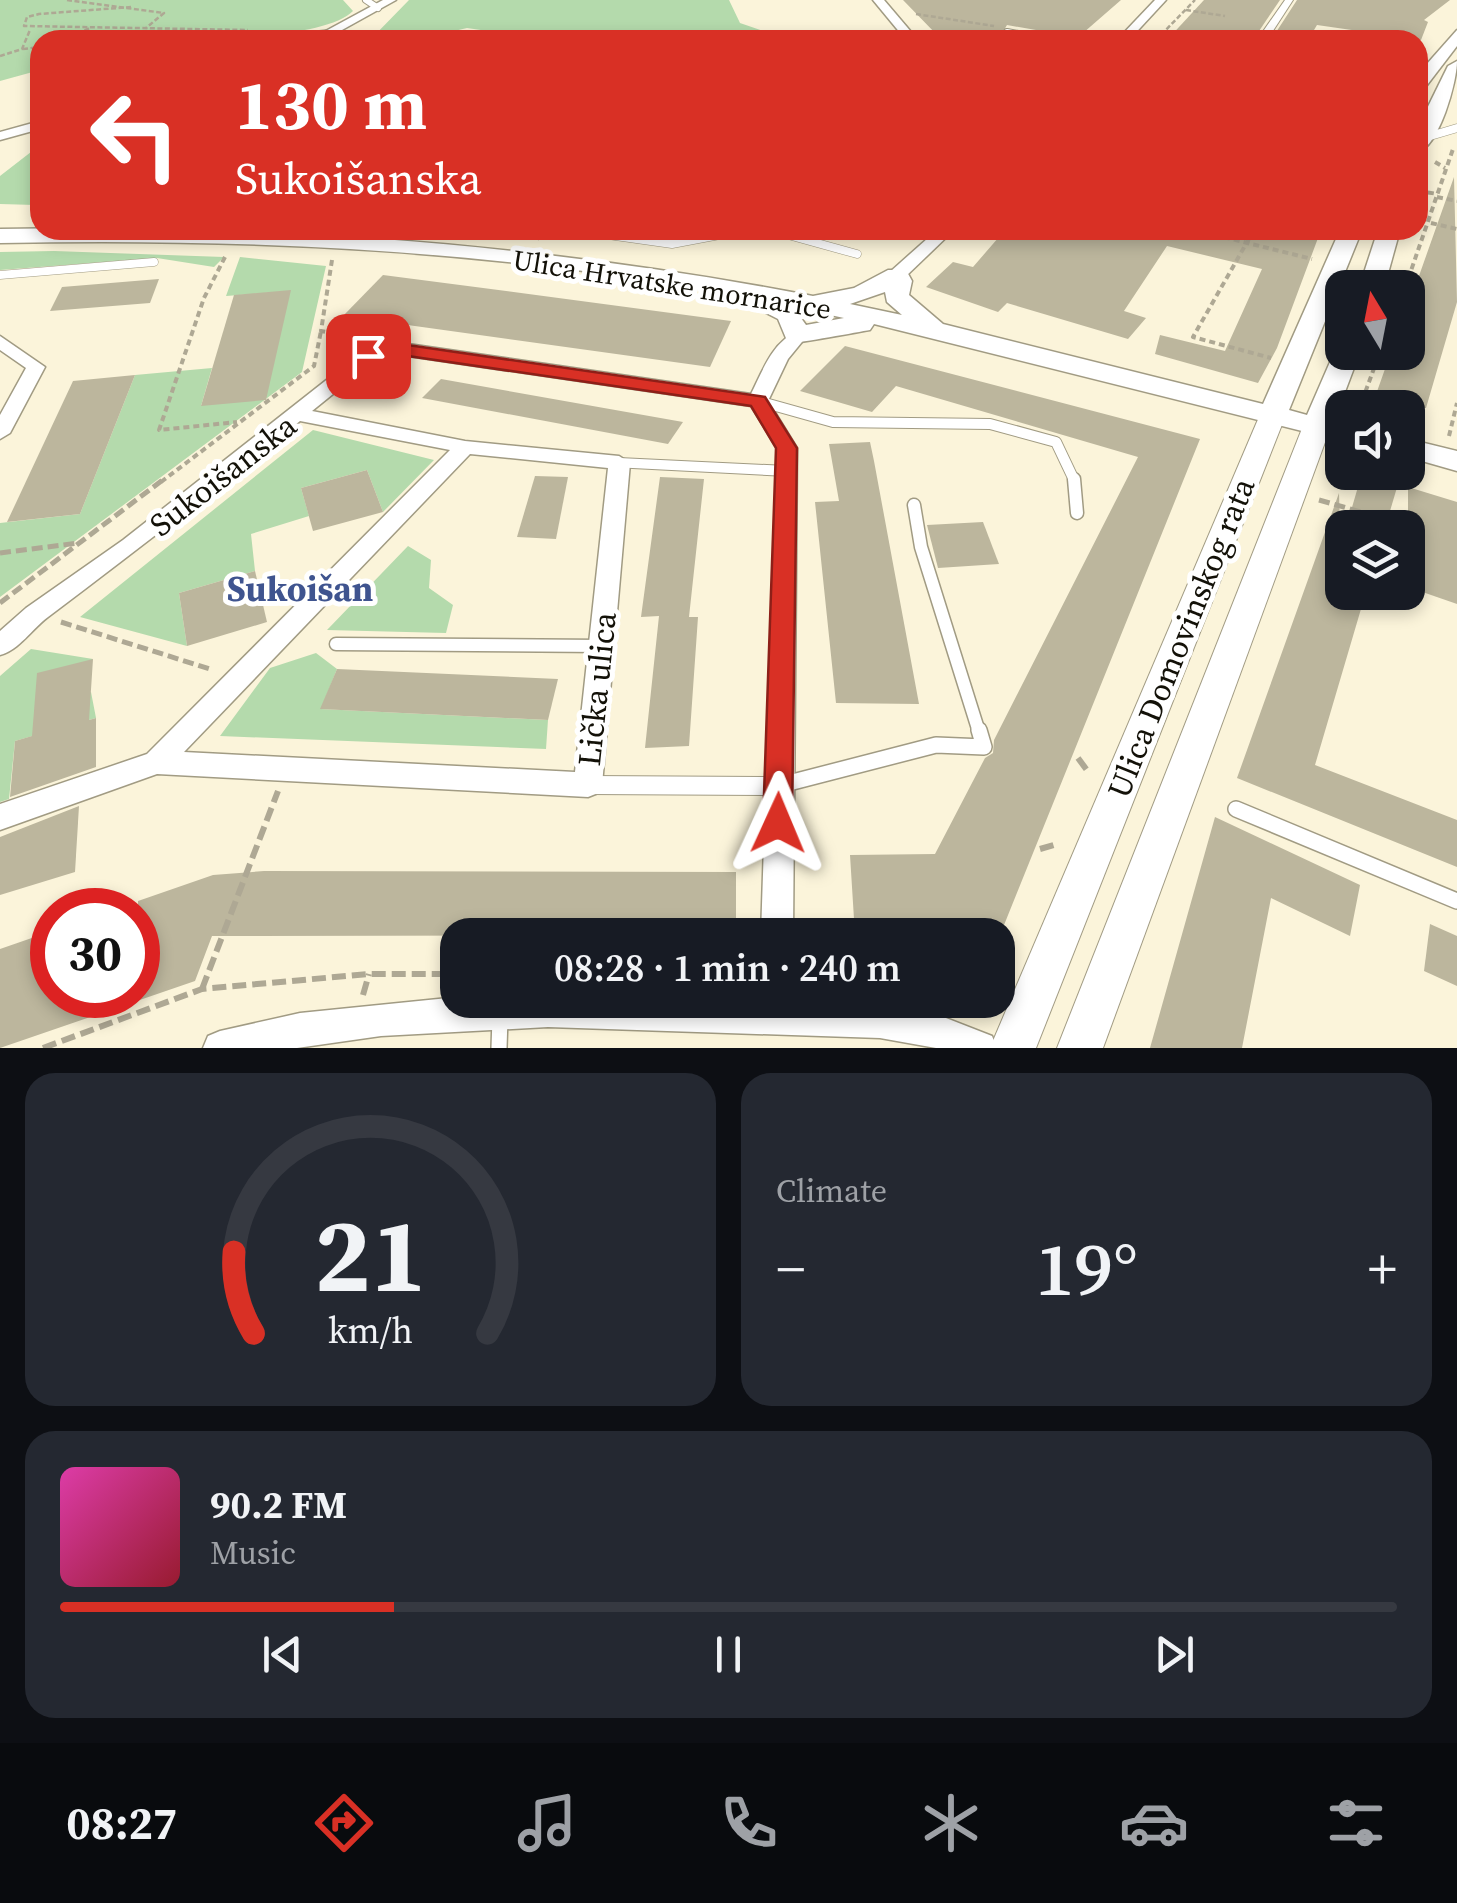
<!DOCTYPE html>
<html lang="en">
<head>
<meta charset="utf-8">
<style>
	body { margin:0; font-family:"Source Serif 4",serif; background:#242831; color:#f1f3f6; height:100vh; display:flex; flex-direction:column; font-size:38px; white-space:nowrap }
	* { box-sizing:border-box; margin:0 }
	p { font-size:32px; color:#9ea1a6 }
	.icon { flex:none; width:55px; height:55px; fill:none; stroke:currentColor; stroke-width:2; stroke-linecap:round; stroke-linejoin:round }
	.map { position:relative; height:1048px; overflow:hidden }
	.panel { display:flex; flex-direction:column; gap:25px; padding:25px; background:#0d0f14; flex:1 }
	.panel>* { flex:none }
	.hud { position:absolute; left:30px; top:30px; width:1398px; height:210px; border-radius:30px; box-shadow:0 5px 15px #0003; background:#d93025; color:#fff; overflow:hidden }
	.needle { width:65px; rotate:350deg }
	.controls { position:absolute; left:1325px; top:270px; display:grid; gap:20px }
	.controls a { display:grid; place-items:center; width:100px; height:100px; border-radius:20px; background:#171b24; box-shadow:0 5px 15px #0003; font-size:50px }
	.speed { position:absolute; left:30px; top:888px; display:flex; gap:20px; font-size:50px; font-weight:700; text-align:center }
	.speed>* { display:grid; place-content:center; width:130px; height:130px; border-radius:50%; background:#171b24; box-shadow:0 5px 15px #0003; line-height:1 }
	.speed .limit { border:15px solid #d22; background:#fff; color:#111 }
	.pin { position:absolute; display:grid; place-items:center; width:85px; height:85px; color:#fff; margin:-42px; border-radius:20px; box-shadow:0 5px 15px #0006 }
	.me { position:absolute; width:110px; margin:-55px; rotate:1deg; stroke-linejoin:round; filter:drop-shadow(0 0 8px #0008) }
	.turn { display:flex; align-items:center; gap:35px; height:210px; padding:0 40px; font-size:45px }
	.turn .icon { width:130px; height:130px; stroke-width:2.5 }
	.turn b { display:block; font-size:70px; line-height:85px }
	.big { font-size:75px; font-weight:600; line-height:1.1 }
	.panel .widget { flex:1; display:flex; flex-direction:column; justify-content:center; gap:15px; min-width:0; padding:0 35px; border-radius:30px; background:#242831 }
	.panel .dial { align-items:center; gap:0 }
	.dial svg { height:260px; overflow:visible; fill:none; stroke:#363941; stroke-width:7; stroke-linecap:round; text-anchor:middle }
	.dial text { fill:#f1f3f6; stroke:none }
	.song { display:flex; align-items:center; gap:30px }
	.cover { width:120px; height:120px; border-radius:15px; background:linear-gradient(135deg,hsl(320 70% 55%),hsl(350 70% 35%)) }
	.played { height:10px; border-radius:5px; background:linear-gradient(90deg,#d93025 25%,#363941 25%) }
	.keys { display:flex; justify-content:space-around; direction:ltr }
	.heat { display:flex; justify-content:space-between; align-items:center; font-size:55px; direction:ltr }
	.panel .tiles { flex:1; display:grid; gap:25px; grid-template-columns:1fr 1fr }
	.widget:last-child { grid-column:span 2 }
	.trip { position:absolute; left:440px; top:918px; width:575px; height:100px; border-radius:30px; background:#171b24; box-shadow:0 5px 15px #0003; font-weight:600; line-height:100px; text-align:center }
	.tab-bar { display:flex; height:160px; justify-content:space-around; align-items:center; background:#090b0e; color:#9ea1a6 }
	.tab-bar .icon { width:70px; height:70px }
	.tab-bar .on { color:#d93025 }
	.tab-bar b { font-size:45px; color:#f1f3f6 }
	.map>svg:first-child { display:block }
	.green { fill:#b4daac }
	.building { fill:#bcb69d }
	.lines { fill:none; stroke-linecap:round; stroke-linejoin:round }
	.service-far4-casing { stroke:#a19b83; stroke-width:8 }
	.service-far3-casing { stroke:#a19b83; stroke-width:9 }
	.service-far2-casing { stroke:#a19b83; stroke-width:12 }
	.service-far1-casing { stroke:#a19b83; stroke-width:15 }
	.service-casing { stroke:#a19b83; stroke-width:18 }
	.pedestrian-casing { stroke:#a19b83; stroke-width:2 }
	.minor-casing { stroke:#a19b83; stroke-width:3 }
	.tertiary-casing { stroke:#a19b83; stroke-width:2 }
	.secondary-casing { stroke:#a19b83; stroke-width:3 }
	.path-far3 { stroke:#aea894; stroke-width:2.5; stroke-dasharray:5 2.5; stroke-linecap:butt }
	.path-far2 { stroke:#aea894; stroke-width:4; stroke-dasharray:6 4; stroke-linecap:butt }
	.path-far1 { stroke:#aea894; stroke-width:5; stroke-dasharray:11 5; stroke-linecap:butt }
	.path { stroke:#aea894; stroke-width:6; stroke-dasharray:14 6; stroke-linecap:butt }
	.service-far4 { stroke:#fff; stroke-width:6 }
	.service-far3 { stroke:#fff; stroke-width:8 }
	.service-far2 { stroke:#fff; stroke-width:10 }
	.service-far1 { stroke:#fff; stroke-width:12 }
	.service { stroke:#fff; stroke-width:15 }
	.pedestrian { fill:#fff; fill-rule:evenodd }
	.minor { fill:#fff; fill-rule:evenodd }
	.tertiary { fill:#fff; fill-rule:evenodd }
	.secondary { fill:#fff; fill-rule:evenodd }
	.route { fill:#d93025; stroke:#8d1f18; stroke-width:2.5 }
	.labels { text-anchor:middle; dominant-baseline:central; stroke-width:10; stroke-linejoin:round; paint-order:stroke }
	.far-street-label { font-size:28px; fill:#131108; stroke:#fff }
	.street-label { font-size:32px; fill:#131108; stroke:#fff }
	.neighbourhood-label { font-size:35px; font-weight:bold; fill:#3f548f; stroke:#fff }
</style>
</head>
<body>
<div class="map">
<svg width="1457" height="1048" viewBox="0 0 1457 1048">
	<rect width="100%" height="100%" fill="#fbf4da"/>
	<g class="green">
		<path d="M 0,0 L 343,0 L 353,11 C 316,49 99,40 40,40 L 40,70 L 0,81 Z"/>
		<path d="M 409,0 L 729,0 L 740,23 L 789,40 L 518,40 L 523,36 L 467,28 L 416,40 L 370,40 Z"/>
		<path d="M 40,145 L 40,210 L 31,210 L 35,205 L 0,204 L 0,176 Z"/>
		<path d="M 54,251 L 224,257 L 214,267 L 157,258 L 0,270 L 0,252 Z"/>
		<path d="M 240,257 L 326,266 L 302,372 L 0,597 L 0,523 L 80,514 L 135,375 L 212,368 L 201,406 L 290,291 L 226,296 Z"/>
		<path d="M 313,430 L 434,460 L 383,512 L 367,470 L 301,488 L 309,516 L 251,534 L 255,571 L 179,593 L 187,646 L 80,617 Z"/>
		<path d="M 408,546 L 431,560 L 429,588 L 453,605 L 446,633 L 327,630 Z"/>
		<path d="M 31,649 L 93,659 L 35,706 L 91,692 L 96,718 L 15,741 L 9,799 L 0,802 L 0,676 Z"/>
		<path d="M 316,653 L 337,669 L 321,709 L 548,720 L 546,749 L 220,736 L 270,668 Z"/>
	</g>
	<g class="building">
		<path d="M 903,0 L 1121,0 L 1075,40 L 1059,40 L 1053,33 L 1007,25 L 1001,35 L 1013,40 L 938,36 Z"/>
		<path d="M 1204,0 L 1280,0 L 1253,40 L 1167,40 Z"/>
		<path d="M 1297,0 L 1450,0 L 1424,20 L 1428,22 L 1421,40 L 1317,25 L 1308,40 L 1271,40 Z"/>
		<path d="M 1454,177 L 1457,302 L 1426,408 L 1398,408 L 1374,400 L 1391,352 L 1408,352 L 1408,307 Z"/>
		<path d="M 1005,230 L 1321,230 L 1277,348 L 1258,383 L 1155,354 L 1160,335 L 1225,351 L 1262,269 L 1167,246 L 1124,311 L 1146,318 L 1128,339 L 1007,303 L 998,312 L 926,287 L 953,262 L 973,267 Z"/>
		<path d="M 383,275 L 536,295 L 731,321 L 710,367 L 343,316 Z"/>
		<path d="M 159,279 L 150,303 L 50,311 L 62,287 Z"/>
		<path d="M 291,290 L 266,400 L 201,406 L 234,295 Z"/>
		<path d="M 845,346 L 1200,439 L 1000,935 L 855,935 L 850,855 L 935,854 L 985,758 L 993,753 L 994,740 L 1138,457 L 896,386 L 872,412 L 800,391 Z"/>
		<path d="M 135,375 L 80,514 L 7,522 L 73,381 Z"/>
		<path d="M 441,379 L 683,422 L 668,444 L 422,398 Z"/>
		<path d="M 870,442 L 874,461 L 919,704 L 836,703 L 815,502 L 839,501 L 829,444 Z"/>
		<path d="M 367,470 L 383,512 L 313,531 L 301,488 Z"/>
		<path d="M 1362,473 L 1398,484 L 1385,528 L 1346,528 Z"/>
		<path d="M 535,476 L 568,477 L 556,539 L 517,537 Z"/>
		<path d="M 660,477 L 704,479 L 689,617 L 698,617 L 689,746 L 645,748 L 659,616 L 641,617 Z"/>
		<path d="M 1408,487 L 1457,502 L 1457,604 L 1408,587 Z"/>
		<path d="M 1339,493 L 1342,592 L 1366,592 L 1315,765 L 1457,820 L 1457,867 L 1237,778 Z"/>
		<path d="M 983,522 L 999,564 L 938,568 L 927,525 Z"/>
		<path d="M 255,571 L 267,622 L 187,646 L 179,593 Z"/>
		<path d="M 93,659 L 89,720 L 96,718 L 96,767 L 10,797 L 15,741 L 32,736 L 37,673 Z"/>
		<path d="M 337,669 L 558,679 L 548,720 L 320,709 Z"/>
		<path d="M 79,806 L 75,872 L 0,895 L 0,837 Z"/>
		<path d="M 1215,817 L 1360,885 L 1350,936 L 1271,898 L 1242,1048 L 1150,1048 Z"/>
		<path d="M 264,871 L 736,872 L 736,935 L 212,936 L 195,981 L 0,1048 L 0,949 L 52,931 L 52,995 L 138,995 L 138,901 L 213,875 Z"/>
		<path d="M 1430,924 L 1457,936 L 1457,986 L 1424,971 Z"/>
	</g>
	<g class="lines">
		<defs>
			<g id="service-far4">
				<path d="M 366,0 L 378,8"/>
				<path d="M 1007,32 L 1052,40"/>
				<path d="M 262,40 L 329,33"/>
				<path d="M 1347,40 L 1349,36"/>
			</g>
			<g id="service-far3">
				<path d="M 1420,139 L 1457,128"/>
				<path d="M 573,230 L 672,244 L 746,230"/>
				<path d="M 770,230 L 857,254"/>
				<path d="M 0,275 L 154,262"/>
			</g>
			<path id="service-far2" d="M 758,401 L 833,422 L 990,424 L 1056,442 L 1075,482"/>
			<g id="service-far1">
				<path d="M 1074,479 L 1077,513"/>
				<path d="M 914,505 L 921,547 L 979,732"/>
				<path d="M 336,644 L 602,646"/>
			</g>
			<g id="service">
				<path d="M 781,785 L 936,745 L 984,747 L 979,730"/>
				<path d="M 1236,809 L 1457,901"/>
				<path d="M 499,1048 L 500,1018"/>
			</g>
			<g id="pedestrian">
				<path d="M 1285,0 L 1293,0 L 1267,40 L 1257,40 Z"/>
				<path d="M 619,458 L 787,466 L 795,471 L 787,476 L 613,467 L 611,463 Z"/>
				<path d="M 588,776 L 778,777 L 786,779 L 789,786 L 786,793 L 778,795 L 588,794 L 580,792 L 577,785 L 580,778 Z"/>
			</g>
			<g id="minor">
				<path d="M 383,0 L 396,0 L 324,40 L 309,40 Z"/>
				<path d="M 873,0 L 884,0 L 918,40 L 906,40 Z"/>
				<path d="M 1155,0 L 1166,0 L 1129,40 L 1117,40 Z"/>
				<path d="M 40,121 L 40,129 L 0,140 L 0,132 Z"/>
				<path d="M 937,230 L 954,230 L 903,279 L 891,279 L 891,271 Z"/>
				<path d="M 797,332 L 806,337 L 788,359 L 768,401 L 797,448 L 793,935 L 761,935 L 777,448 L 751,406 L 401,355 L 375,360 L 312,411 L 465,441 L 619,456 L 630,463 L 602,785 L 598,793 L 588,797 L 157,774 L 0,830 L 0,804 L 147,754 L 450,450 L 300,421 C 217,488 133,553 48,617 C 32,629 19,650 0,655 L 0,631 L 26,608 L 123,540 L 362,352 L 401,343 L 751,394 C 762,372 773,341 797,332 ZM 470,454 L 608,468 L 575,772 L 184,752 Z"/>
				<path d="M 0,336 L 45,367 L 10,433 L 0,439 L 0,415 L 26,368 L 0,350 Z"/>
				<path d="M 458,997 L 458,1000 L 781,1000 L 880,1004 L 928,1011 L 992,1036 L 997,1048 L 936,1048 L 880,1038 L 548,1027 L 381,1036 L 297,1048 L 203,1048 L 208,1036 L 220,1031 L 300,1013 Z"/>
			</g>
			<g id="tertiary">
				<path d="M 1272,409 L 1285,417 L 1036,1048 L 990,1048 L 1259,417 Z"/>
				<path d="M 1317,418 L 1331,426 L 1103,1048 L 1057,1048 L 1303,426 Z"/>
			</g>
			<g id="secondary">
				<path d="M 1457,30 L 1457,46 L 1424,89 L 1418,90 L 1418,74 Z"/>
				<path d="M 1457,61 C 1457,82 1439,146 1418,152 L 1418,127 L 1448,66 Z"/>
				<path d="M 0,229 C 271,224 544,244 813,296 L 854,288 L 888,270 L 906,270 L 912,281 L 909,295 L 943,324 L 1263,404 L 1340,230 L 1362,230 L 1289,410 L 1307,415 L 1337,346 L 1342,345 L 1342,352 L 1360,352 L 1334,421 L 1342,423 L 1342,441 L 874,324 L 870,330 C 858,332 795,344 788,343 L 778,319 L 751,305 L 749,298 C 502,250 250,238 0,243 ZM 885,292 L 887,302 L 902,315 L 850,304 ZM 793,307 L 844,318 L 806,325 Z"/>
				<path d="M 1378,230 L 1400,230 L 1384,288 L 1359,288 Z"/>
				<path d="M 1408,439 L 1457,451 L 1457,471 L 1408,457 Z"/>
			</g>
		</defs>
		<use href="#service-far4" class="service-far4-casing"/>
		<use href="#service-far3" class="service-far3-casing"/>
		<use href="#service-far2" class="service-far2-casing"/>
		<use href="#service-far1" class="service-far1-casing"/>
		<use href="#service" class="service-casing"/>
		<use href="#pedestrian" class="pedestrian-casing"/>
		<use href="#minor" class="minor-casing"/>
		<use href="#tertiary" class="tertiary-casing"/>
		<use href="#secondary" class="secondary-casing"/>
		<g class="path-far3">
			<path d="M 67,0 L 164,13 L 146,28"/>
			<path d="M 131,7 L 39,14 L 27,17 L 24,26 L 248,30"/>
			<path d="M 1186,10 L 1225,16"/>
			<path d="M 916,14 L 994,26"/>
			<path d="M 64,40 L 90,28"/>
			<path d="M 1156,40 L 1195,0"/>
			<path d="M 23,49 L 40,47"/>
			<path d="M 0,56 L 22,49 L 30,30"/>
		</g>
		<g class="path-far2">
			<path d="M 1435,162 L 1445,168"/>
			<path d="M 1418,191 L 1438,194"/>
			<path d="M 1437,197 L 1457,201"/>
			<path d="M 1431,223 L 1457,229"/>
			<path d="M 1195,230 L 1312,259"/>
			<path d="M 1254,230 L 1193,337 L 1271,358"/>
			<path d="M 537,239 L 548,230"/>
			<path d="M 225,257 L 204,298 L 159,430 L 237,422"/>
			<path d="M 332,260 L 321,331 L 357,338"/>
			<path d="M 1405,288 L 1453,149"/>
			<path d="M 1362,401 L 1380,352"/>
			<path d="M 1449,436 L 1457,403"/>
			<path d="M 161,482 L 314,366 L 321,331"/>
		</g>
		<g class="path-far1">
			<path d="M 1319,500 L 1361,512"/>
			<path d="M 0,553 L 78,543"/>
			<path d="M 0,603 L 164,479"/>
			<path d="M 61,622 L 213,670"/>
		</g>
		<g class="path">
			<path d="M 1078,758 L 1089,773"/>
			<path d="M 1040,849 L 1057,844"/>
			<path d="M 202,989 L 278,791"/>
			<path d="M 363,995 L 369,974"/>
			<path d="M 43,1048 L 202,989 L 369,974 L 458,974"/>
		</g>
		<use href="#service-far4" class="service-far4"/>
		<use href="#service-far3" class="service-far3"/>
		<use href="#service-far2" class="service-far2"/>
		<use href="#service-far1" class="service-far1"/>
		<use href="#service" class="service"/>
		<use href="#pedestrian" class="pedestrian"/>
		<use href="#minor" class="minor"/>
		<use href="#tertiary" class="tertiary"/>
		<use href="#secondary" class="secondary"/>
	</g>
	<path class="route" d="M 401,344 L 765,397 L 797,448 L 792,823 L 788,832 L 778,836 L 767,832 L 763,823 L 776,448 L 751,406 L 401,355 L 368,362 L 359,356 Z"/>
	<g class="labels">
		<g class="far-street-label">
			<text transform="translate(672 284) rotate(9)">Ulica Hrvatske mornarice</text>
		</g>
		<g class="street-label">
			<text transform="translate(223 475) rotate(-38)">Sukoišanska</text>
			<text transform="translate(1181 638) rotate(-68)">Ulica Domovinskog rata</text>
			<text transform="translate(597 689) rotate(-84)">Lička ulica</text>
		</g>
		<g class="neighbourhood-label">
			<text x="300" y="589">Sukoišan</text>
		</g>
	</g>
</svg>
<div class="controls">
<a><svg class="needle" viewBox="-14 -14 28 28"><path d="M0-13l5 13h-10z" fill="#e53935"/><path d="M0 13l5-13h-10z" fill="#9ea1a6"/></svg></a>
<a><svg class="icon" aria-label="sound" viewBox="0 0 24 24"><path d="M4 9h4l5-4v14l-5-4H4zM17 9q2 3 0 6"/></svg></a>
<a><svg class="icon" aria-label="layers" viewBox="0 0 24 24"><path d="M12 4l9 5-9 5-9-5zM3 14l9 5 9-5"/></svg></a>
</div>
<div class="speed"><div class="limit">30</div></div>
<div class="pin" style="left:368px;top:356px;background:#d93025"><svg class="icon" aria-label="arrive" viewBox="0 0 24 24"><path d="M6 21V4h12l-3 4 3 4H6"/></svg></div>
<svg class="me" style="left:778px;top:823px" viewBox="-20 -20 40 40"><path d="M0-17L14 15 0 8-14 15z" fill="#d93025" stroke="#fff" stroke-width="4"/></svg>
<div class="trip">08:28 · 1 min · 240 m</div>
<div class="hud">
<div class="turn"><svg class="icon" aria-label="left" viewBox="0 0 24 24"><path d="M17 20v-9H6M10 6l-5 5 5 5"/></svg><div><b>130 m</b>Sukoišanska</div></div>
</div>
</div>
<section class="panel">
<div class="tiles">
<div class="widget dial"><svg viewBox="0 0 100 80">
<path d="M14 69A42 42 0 1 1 86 69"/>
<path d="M14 69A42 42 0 0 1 8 44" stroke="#d93025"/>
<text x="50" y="56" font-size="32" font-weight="700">21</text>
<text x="50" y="72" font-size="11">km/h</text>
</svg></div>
<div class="widget"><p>Climate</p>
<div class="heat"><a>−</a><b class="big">19°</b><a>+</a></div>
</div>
<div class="widget">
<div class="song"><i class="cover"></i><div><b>90.2 FM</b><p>Music</p></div></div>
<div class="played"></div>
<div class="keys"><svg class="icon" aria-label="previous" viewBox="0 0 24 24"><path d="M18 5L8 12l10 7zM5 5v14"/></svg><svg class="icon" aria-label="pause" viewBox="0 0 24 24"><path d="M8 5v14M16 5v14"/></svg><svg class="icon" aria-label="next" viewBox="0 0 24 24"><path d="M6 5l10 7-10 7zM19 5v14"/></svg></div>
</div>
</div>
</section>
<nav class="tab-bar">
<b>08:27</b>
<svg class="icon on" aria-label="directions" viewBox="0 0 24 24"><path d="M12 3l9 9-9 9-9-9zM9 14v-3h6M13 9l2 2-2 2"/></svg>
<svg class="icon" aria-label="music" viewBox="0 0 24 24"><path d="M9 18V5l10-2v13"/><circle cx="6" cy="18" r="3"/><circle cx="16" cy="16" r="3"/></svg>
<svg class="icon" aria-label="phone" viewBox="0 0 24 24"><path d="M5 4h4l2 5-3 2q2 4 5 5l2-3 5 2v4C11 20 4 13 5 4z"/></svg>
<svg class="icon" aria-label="climate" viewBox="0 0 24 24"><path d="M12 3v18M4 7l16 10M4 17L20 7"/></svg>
<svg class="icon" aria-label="car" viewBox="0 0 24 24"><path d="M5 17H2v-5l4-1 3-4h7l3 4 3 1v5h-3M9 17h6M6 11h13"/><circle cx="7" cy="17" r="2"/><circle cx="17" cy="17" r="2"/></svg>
<svg class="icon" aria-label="filters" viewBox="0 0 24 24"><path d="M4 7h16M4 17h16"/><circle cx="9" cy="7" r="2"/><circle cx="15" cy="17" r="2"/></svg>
</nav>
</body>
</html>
